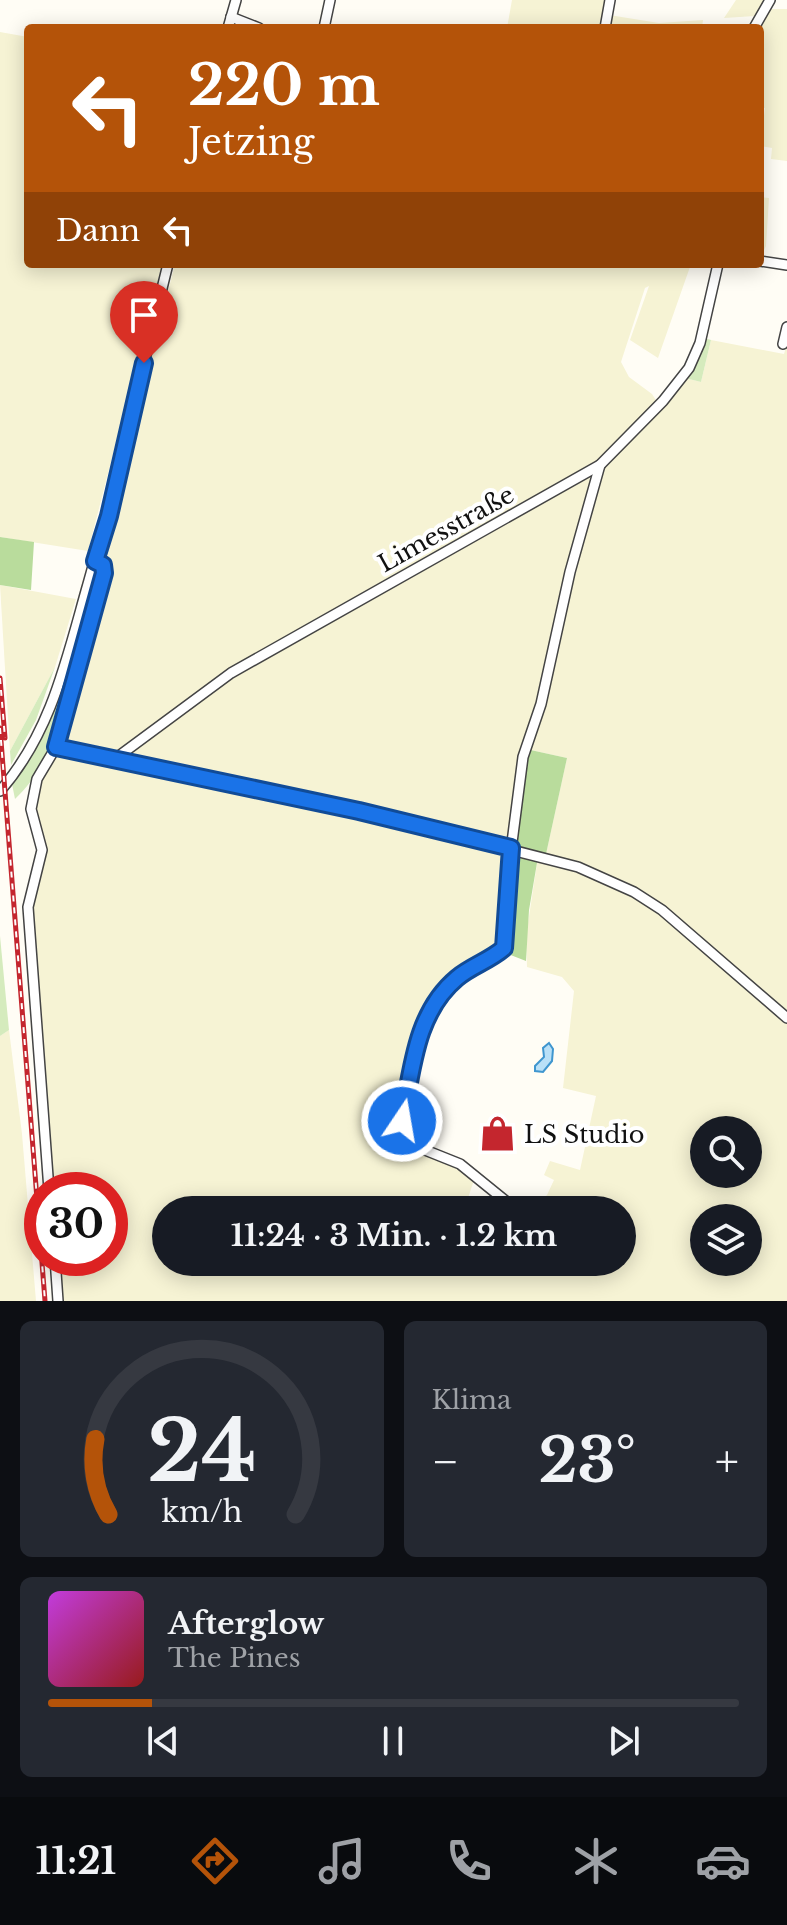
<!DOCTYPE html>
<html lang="de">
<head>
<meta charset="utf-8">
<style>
	body { margin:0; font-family:"Libre Baskerville",serif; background:#242831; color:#f1f3f6; height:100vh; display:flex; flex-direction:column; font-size:30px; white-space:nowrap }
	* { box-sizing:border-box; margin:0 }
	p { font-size:26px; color:#9ea1a6 }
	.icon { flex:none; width:44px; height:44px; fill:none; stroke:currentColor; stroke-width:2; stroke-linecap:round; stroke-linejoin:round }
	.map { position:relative; height:1301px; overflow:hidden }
	.panel { display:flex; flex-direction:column; gap:20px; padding:20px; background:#0d0f14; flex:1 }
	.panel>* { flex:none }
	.banner { position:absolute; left:24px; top:24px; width:740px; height:244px; border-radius:8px; box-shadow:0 4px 20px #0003; background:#b45309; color:#fff; overflow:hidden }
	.fabs { position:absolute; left:690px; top:1116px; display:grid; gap:16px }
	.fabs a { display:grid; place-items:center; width:72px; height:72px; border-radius:50%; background:#171b24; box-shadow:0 4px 20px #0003; font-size:40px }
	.speed { position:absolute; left:24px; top:1172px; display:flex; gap:16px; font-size:40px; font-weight:700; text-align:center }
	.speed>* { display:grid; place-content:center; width:104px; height:104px; border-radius:50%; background:#171b24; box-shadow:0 4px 20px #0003; line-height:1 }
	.speed .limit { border:12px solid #d22; background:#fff; color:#111 }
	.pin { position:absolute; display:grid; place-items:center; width:68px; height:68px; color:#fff; margin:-82px -34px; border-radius:50% 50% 50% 0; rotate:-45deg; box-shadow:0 0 8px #0007 }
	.pin .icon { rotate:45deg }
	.me { position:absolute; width:88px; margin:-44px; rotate:12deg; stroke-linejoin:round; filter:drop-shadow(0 0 6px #0008) }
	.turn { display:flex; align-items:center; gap:28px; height:168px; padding:0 32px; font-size:36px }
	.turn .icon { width:104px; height:104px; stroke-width:2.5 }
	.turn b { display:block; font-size:56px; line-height:68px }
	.then { display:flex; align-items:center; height:76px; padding:0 32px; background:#0003; gap:16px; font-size:30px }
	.big { font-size:60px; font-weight:700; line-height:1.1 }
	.panel .card { flex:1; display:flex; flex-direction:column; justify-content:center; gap:12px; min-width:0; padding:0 28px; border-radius:12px; background:#242831 }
	.panel .dial { align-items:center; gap:0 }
	.dial svg { height:208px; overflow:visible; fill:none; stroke:#363941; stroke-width:7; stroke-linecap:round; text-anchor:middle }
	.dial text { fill:#f1f3f6; stroke:none }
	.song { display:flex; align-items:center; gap:24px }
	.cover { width:96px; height:96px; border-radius:12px; background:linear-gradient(135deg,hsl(290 70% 55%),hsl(0 70% 35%)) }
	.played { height:8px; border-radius:4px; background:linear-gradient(90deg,#b45309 15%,#363941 15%) }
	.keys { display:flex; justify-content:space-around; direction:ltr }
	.heat { display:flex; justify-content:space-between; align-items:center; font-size:44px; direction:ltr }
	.panel .tiles { flex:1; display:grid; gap:20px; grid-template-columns:1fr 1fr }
	.card:last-child { grid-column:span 2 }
	.trip { position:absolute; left:152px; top:1196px; width:484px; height:80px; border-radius:40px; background:#171b24; box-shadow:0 4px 20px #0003; font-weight:700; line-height:80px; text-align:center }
	.tab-bar { display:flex; height:128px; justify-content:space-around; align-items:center; background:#090b0e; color:#9ea1a6 }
	.tab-bar .icon { width:56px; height:56px }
	.tab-bar .active { color:#b45309 }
	.tab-bar b { font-size:36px; color:#f1f3f6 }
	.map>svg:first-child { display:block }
	.farmland { fill:#f6f3d4; fill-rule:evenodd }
	.green { fill:#d5ebbd }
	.forest { fill:#b9dc9c }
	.water { fill:#b9e0f7; stroke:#3f96cf; stroke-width:2 }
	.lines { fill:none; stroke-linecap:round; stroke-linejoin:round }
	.minor-casing { stroke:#444; stroke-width:12 }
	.minor { stroke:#fff; stroke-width:9 }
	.rail-casing { stroke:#c4262e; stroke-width:5 }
	.rail { stroke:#fff; stroke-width:2; stroke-dasharray:6; stroke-linecap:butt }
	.route-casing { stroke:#114b97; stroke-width:20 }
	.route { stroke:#1a73e8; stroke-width:14 }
	.labels { text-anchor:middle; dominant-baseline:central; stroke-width:8; stroke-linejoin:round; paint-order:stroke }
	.street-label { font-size:24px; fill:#111; stroke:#fff }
	.poi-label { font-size:24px; fill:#111; stroke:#fff; text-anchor:start }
</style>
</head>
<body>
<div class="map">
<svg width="787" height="1301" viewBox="0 0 787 1301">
	<rect width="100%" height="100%" fill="#fffdf5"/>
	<g class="farmland">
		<path d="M 512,0 L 608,0 L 603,28 L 507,28 Z"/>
		<path d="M 736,0 L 765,0 L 755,16 L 724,18 Z"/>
		<path d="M 766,9 L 787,9 L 787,161 L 771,159 L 772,148 L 760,146 L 765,108 L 760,107 L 758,28 Z"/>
		<path d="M 609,15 L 659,23 L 703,20 L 702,28 L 607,28 Z"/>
		<path d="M 0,32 L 28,37 L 28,264 L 162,264 L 88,551 L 0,537 Z"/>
		<path d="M 760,197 L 769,198 L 766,246 L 760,258 Z"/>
		<path d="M 175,264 L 691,264 L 658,358 L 630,340 L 649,286 L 645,288 L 621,362 L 629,377 L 652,394 L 657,402 L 605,458 L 230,672 L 108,756 L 62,744 L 62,737 L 108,573 L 105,555 L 108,532 L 116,513 L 116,497 Z"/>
		<path d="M 711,340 L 784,354 L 787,344 L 787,1015 L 678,919 L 579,865 L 546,854 L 567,758 L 526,749 L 572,572 L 604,465 L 685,378 L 701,382 Z"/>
		<path d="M 594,473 L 568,572 L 507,844 L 123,761 L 120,755 L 232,675 Z"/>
		<path d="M 0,585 L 76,599 L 55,667 L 10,751 Z"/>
		<path d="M 55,753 L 290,798 L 503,850 L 506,855 L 500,946 L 434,999 L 398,1134 L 405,1143 L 475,1177 L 465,1207 L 473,1210 L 166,1210 L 166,1262 L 622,1262 L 622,1210 L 518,1210 L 539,1203 L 547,1195 L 554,1180 L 544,1175 L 550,1161 L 580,1170 L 596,1096 L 563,1088 L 574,991 L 562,977 L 527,967 L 526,936 L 538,857 L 573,867 L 647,903 L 787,1021 L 787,1301 L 60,1301 L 57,1258 L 110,1258 L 110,1190 L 52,1190 L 30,907 L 44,857 L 33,819 L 36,789 ZM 704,1130 L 748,1130 L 748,1174 L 704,1174 ZM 704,1218 L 748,1218 L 748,1262 L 704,1262 Z"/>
		<path d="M 9,1030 L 22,1134 L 36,1301 L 0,1301 L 0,1036 Z"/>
	</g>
	<g class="green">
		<path d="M 704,338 L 711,340 L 701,382 L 685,378 Z"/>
		<path d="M 70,661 L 76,663 C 63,712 53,763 15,799 L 12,784 C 42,747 58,707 70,661 Z"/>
		<path d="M 55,667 L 36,720 L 11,765 L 10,751 Z"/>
		<path d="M 0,936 L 9,1030 L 0,1036 Z"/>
	</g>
	<g class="forest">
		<path d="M 0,537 L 34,542 L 31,590 L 0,585 Z"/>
		<path d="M 526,749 L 567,758 L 546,854 L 516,846 Z"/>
		<path d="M 517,853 L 538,857 L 529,910 L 526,961 L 508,954 L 507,940 Z"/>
	</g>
	<path class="water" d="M 549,1043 L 553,1049 L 552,1061 L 543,1072 L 535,1071 L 535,1066 L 544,1057 L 543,1048 Z"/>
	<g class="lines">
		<defs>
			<g id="minor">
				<path d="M 231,17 L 259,28"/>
				<path d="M 228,28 L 236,0"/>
				<path d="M 324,28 L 330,0"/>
				<path d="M 605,28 L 610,0"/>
				<path d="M 754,28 L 770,0"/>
				<path d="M 760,261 L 787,265"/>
				<path d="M 783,344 L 787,327"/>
				<path d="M 56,747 L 383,817 L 578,867 L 634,892 L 662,910 L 787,1018"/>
				<path d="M 112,761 L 231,673 L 600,465 L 663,401 L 689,368 L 700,343 L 718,264"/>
				<path d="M 0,791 C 50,734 66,662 86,591 C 117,483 141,373 168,264"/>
				<path d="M 49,1190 L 28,907 L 42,850 L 31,809 L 37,779 L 56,747 L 104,573 L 103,565 L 95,561"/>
				<path d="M 513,1207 L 460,1164 L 410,1144 L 402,1134 L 402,1121 C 412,1071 415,1013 457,978 C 471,966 489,961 504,948 L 506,889 L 523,757 L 541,704 L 570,572 L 600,465"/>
				<path d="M 55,1258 L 58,1301"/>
			</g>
		</defs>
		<use href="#minor" class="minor-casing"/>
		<use href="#minor" class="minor"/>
		<defs>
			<g id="rail">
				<path d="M 0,678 L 5,738"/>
				<path d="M 0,728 L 45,1301"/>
			</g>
		</defs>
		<use href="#rail" class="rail-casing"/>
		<use href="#rail" class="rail"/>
	</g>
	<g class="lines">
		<defs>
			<path id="route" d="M 144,363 L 109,516 L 95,561 L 103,565 L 104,573 L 56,747 L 359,811 L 511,848 L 504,948 C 489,961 471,966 457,978 C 415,1013 412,1071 402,1121"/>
		</defs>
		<use href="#route" class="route-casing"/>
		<use href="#route" class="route"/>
	</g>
	<defs>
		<symbol id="shop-bare" viewBox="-9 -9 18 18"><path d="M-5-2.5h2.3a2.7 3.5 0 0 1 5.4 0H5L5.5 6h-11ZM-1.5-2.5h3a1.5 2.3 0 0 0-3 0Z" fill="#c4262e" stroke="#fff" stroke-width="2.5" paint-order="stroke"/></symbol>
	</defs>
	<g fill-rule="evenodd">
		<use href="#shop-bare" x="472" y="1108" width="51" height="51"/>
	</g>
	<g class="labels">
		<g class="street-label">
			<text transform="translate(446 529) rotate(-29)">Limesstraße</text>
		</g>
		<g class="poi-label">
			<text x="524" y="1134">LS Studio</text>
		</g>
	</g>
</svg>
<div class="fabs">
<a><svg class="icon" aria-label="search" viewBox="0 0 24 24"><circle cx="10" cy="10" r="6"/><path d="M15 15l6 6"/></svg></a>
<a><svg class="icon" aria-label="layers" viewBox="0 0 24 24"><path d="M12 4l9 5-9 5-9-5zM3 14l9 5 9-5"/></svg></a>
</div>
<div class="speed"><div class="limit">30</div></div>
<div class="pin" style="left:144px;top:363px;background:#d93025"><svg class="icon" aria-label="arrive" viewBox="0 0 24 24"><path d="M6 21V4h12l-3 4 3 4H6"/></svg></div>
<svg class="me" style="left:402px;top:1121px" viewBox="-20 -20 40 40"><circle r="17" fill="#1a73e8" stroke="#fff" stroke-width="3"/><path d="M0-11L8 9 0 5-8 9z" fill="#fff"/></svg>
<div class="trip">11:24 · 3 Min. · 1.2 km</div>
<div class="banner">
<div class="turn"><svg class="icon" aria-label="left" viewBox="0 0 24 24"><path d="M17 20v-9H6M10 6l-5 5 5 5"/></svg><div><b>220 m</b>Jetzing</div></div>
<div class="then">Dann<svg class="icon" aria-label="left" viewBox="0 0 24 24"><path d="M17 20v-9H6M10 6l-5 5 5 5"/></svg></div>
</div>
</div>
<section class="panel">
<div class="tiles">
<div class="card dial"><svg viewBox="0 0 100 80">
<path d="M14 69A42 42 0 1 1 86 69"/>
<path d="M14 69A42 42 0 0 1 9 40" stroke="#b45309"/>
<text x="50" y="56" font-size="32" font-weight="700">24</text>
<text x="50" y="72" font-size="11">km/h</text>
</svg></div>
<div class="card"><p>Klima</p>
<div class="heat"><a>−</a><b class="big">23°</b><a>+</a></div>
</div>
<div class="card">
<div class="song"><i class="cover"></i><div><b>Afterglow</b><p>The Pines</p></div></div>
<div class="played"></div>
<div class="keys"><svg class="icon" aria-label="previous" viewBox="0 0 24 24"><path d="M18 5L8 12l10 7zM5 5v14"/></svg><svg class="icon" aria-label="pause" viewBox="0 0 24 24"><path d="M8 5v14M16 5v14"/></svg><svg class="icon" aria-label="next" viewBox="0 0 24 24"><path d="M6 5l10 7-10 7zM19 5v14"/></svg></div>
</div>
</div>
</section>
<nav class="tab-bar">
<b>11:21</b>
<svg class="icon active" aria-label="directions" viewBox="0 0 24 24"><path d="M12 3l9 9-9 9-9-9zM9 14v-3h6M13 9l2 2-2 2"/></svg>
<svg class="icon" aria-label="music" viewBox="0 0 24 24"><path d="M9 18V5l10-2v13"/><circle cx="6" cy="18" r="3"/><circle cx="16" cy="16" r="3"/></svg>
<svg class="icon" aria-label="phone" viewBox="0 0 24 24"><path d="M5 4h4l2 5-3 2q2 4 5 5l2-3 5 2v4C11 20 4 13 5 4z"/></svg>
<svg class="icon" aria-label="climate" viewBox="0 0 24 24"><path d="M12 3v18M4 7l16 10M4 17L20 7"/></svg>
<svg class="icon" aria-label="car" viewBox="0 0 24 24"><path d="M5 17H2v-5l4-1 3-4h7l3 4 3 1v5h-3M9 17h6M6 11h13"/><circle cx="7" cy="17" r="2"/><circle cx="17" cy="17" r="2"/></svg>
</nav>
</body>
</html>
